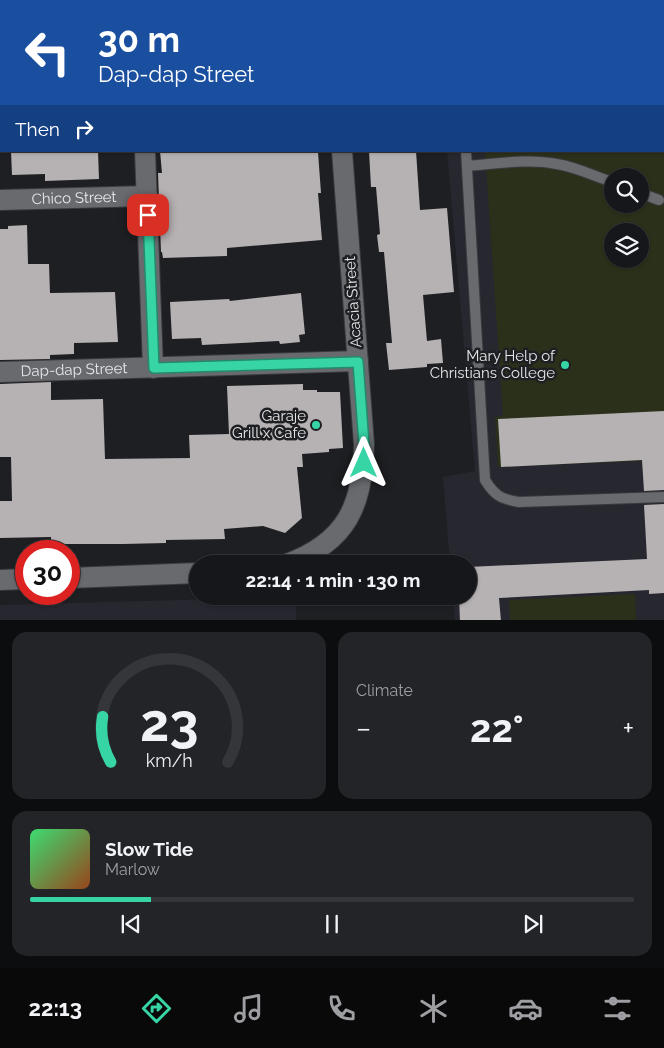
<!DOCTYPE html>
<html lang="en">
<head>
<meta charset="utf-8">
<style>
	body { margin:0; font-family:Raleway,sans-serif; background:#232427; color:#f1f3f6; height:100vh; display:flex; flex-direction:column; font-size:19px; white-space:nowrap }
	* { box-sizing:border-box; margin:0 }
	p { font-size:16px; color:#9e9fa2 }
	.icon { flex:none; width:28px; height:28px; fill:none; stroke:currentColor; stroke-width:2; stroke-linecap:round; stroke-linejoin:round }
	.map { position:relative; height:620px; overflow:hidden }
	.details { display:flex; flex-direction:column; gap:12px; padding:12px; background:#0c0d0e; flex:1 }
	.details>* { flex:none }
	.top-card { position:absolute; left:0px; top:0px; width:665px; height:152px; box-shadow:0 1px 4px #0004,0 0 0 1px #353639; background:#1a4fa0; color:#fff; overflow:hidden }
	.controls { position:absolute; left:604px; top:168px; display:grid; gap:10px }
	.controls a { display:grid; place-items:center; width:45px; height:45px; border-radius:50%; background:#16171a; box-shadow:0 1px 4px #0004,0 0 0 1px #353639; font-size:25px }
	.speed { position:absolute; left:15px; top:540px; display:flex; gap:10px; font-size:25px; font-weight:700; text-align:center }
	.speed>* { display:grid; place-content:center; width:65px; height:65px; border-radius:50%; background:#16171a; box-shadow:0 1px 4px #0004,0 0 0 1px #353639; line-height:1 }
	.speed .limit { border:8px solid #d22; background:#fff; color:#111 }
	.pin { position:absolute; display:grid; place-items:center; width:42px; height:42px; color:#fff; margin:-21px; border-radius:10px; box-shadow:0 2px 8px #0006 }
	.me { position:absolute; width:55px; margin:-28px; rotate:0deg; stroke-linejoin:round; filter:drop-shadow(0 0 4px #0008) }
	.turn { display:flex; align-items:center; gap:18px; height:105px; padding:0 15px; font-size:22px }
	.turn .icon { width:65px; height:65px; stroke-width:2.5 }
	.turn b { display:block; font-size:35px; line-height:42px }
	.then { display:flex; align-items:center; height:48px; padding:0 15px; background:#0003; gap:10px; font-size:19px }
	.big { font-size:38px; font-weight:700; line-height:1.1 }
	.details .widget { flex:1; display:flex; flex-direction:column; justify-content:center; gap:8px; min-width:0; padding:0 18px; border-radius:15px; background:#232427 }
	.details .dial { align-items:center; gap:0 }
	.dial svg { height:130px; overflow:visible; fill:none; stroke:#353639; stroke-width:7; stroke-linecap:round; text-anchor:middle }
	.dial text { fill:#f1f3f6; stroke:none }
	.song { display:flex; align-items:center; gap:15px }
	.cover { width:60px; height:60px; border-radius:8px; background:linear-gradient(135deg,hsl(140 70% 55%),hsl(20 70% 35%)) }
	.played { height:5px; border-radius:2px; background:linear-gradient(90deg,#37d4a6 20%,#353639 20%) }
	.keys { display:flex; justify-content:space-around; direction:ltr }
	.heat { display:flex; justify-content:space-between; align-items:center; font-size:28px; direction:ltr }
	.details .tiles { flex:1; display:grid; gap:12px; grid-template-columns:1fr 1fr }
	.widget:last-child { grid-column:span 2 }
	.trip { position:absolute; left:189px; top:555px; width:288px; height:50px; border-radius:25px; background:#16171a; box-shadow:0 1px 4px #0004,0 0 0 1px #353639; font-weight:700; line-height:50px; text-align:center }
	.tabs { display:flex; height:80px; justify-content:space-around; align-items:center; background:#09090a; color:#9e9fa2 }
	.tabs .icon { width:35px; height:35px }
	.tabs .current { color:#37d4a6 }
	.tabs b { font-size:22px; color:#f1f3f6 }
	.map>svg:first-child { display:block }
	.built { fill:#272730; fill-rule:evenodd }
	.green { fill:#2b301a; fill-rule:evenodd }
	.building { fill:#b6b1b3 }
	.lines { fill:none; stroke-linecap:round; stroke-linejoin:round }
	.service-casing { stroke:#393a3d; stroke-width:12 }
	.minor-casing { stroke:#393a3d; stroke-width:22 }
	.service { stroke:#696a6e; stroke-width:10 }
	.minor { stroke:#696a6e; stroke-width:20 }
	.route-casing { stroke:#248a6c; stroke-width:12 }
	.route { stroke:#37d4a6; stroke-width:9 }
	.poi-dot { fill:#37d4a6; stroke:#1e1f22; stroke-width:2 }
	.labels { text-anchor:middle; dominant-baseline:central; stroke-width:5; stroke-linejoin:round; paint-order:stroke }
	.street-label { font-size:15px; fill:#e6e6e9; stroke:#1e1f22 }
	.poi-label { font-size:15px; fill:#e6e6e9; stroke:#1e1f22; text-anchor:end }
</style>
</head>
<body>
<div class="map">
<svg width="664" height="621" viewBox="0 0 664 621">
	<rect width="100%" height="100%" fill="#1e1f22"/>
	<g class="built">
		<path d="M 434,0 L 664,0 L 664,620 L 455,620 L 453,596 L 468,596 L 468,564 L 450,564 L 443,477 L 475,471 L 447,151 L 664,151 L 664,1 ZM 612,176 L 640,176 L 640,204 L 612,204 ZM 612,231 L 640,231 L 640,259 L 612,259 Z"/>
		<path d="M 296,597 L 296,620 L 0,620 L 0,605 Z"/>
	</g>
	<g class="green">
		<path d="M 664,84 L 664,460 L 498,467 L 495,417 L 503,416 L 485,151 L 664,151 ZM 612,176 L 640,176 L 640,204 L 612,204 ZM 612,231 L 640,231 L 640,259 L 612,259 Z"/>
		<path d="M 635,594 L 636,620 L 510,620 L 509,600 Z"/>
	</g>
	<g class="building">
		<path d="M 11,151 L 98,151 L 99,179 L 45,181 L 45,174 L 12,175 Z"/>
		<path d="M 160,151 L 297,151 L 297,153 L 318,152 L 321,193 L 318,193 L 322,240 L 227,248 L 227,256 L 163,258 L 162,252 L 161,252 L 158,173 L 162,173 Z"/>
		<path d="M 369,151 L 416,151 L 420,210 L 447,208 L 454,292 L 423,295 L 427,341 L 441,339 L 443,363 L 427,364 L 427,367 L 389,370 L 386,343 L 392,343 L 388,297 L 384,252 L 379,252 L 377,235 L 380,234 L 376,187 L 371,187 Z"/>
		<path d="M 27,225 L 28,264 L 49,264 L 50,293 L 115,292 L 118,342 L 74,343 L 74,354 L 50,355 L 50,359 L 0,360 L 0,229 L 8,229 L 8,226 Z"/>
		<path d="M 301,293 L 305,334 L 299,335 L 300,342 L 280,344 L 279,341 L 202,345 L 201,338 L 172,339 L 170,302 L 229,299 L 230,301 Z"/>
		<path d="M 51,382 L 51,400 L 103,399 L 105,459 L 190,458 L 189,435 L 229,434 L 227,386 L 303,384 L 303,390 L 317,390 L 317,392 L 340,392 L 343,448 L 329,449 L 329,452 L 302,454 L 303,467 L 297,467 L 302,518 L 285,533 L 263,526 L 224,529 L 225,539 L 166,540 L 166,543 L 123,544 L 51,544 L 51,537 L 0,538 L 0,501 L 12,501 L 11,457 L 0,457 L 0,384 Z"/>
		<path d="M 664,411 L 664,490 L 644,491 L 642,460 L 501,467 L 498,419 Z"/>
		<path d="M 664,504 L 664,593 L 649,594 L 649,590 L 499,598 L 501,621 L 460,621 L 459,596 L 468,596 L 468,567 L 647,559 L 644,505 Z"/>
	</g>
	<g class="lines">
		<defs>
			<g id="service">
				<path d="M 455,0 L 455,1"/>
				<path d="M 466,151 L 485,480 C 495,496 501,499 519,502 L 664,497"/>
				<path d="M 467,166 C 496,164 528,158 557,164 C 576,167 594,176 612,182"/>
				<path d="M 640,193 L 659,200"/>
			</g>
			<g id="minor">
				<path d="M 139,0 L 139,1"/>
				<path d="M 330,0 L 330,1"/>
				<path d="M 0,25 L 1,25"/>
				<path d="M 145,151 L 153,368"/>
				<path id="s1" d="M 0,200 L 147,196"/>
				<path id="s2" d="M 0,372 L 358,361"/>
				<path d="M 287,564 C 347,542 363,505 364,444 L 342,151"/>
				<path d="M 69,578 L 198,573"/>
				<path d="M 0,580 L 26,579"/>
			</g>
		</defs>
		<use href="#service" class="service-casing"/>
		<use href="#minor" class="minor-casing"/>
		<use href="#service" class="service"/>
		<use href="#minor" class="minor"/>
	</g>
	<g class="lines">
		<defs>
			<path id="route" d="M 148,215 L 154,368 L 358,362 L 364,444 L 364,463"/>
		</defs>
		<use href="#route" class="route-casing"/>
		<use href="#route" class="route"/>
	</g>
	<g class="poi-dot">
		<circle cx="565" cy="365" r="5"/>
		<circle cx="316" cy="425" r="5"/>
	</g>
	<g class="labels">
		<g class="street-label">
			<text stroke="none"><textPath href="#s1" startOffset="74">Chico Street</textPath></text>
			<text transform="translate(353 302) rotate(-94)">Acacia Street</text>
			<text stroke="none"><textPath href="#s2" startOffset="74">Dap-dap Street</textPath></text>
		</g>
		<g class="poi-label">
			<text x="555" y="356">Mary Help of<tspan x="555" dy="17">Christians College</tspan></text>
			<text x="306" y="416">Garaje<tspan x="306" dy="17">Grill x Cafe</tspan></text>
		</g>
	</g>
</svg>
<div class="controls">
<a><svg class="icon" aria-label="search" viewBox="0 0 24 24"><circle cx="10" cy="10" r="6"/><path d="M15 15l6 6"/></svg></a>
<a><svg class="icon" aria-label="layers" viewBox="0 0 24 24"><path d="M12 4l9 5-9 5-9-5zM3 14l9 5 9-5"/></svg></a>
</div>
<div class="speed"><div class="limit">30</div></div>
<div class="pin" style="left:148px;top:215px;background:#d93025"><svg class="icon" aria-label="arrive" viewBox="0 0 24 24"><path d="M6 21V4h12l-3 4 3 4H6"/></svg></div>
<svg class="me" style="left:364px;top:463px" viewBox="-20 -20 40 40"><path d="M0-17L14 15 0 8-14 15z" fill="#37d4a6" stroke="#fff" stroke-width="4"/></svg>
<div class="trip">22:14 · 1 min · 130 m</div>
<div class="top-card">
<div class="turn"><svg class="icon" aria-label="left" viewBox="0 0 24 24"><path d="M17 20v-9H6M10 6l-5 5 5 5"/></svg><div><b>30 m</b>Dap-dap Street</div></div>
<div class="then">Then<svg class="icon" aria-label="right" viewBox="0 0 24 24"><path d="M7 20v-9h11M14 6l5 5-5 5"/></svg></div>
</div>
</div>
<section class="details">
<div class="tiles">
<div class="widget dial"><svg viewBox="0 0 100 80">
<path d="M14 69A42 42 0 1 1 86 69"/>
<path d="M14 69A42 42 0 0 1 9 41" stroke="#37d4a6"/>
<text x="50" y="56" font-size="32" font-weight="700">23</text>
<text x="50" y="72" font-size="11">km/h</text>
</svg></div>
<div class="widget"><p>Climate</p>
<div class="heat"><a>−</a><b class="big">22°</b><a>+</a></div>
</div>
<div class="widget">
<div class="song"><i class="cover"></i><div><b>Slow Tide</b><p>Marlow</p></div></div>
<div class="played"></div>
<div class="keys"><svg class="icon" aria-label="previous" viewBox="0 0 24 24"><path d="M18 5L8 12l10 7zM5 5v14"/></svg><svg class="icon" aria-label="pause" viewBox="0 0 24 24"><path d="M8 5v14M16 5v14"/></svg><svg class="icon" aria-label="next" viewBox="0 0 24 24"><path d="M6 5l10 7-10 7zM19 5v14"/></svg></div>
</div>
</div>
</section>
<nav class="tabs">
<b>22:13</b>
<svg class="icon current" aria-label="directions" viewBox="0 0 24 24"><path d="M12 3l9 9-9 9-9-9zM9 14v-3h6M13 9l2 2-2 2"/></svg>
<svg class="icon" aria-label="music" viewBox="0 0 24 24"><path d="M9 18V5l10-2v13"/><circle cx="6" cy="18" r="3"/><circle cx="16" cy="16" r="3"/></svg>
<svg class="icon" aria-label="phone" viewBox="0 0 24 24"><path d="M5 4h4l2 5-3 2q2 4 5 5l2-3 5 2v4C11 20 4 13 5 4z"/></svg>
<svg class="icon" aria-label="climate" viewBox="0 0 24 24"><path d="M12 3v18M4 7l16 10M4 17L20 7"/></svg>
<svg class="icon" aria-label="car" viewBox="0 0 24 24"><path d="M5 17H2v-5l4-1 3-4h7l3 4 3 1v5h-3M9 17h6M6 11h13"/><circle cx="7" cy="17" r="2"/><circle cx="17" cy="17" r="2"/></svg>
<svg class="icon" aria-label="filters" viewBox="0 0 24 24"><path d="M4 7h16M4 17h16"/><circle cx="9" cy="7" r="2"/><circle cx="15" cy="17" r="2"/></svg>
</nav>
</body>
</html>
